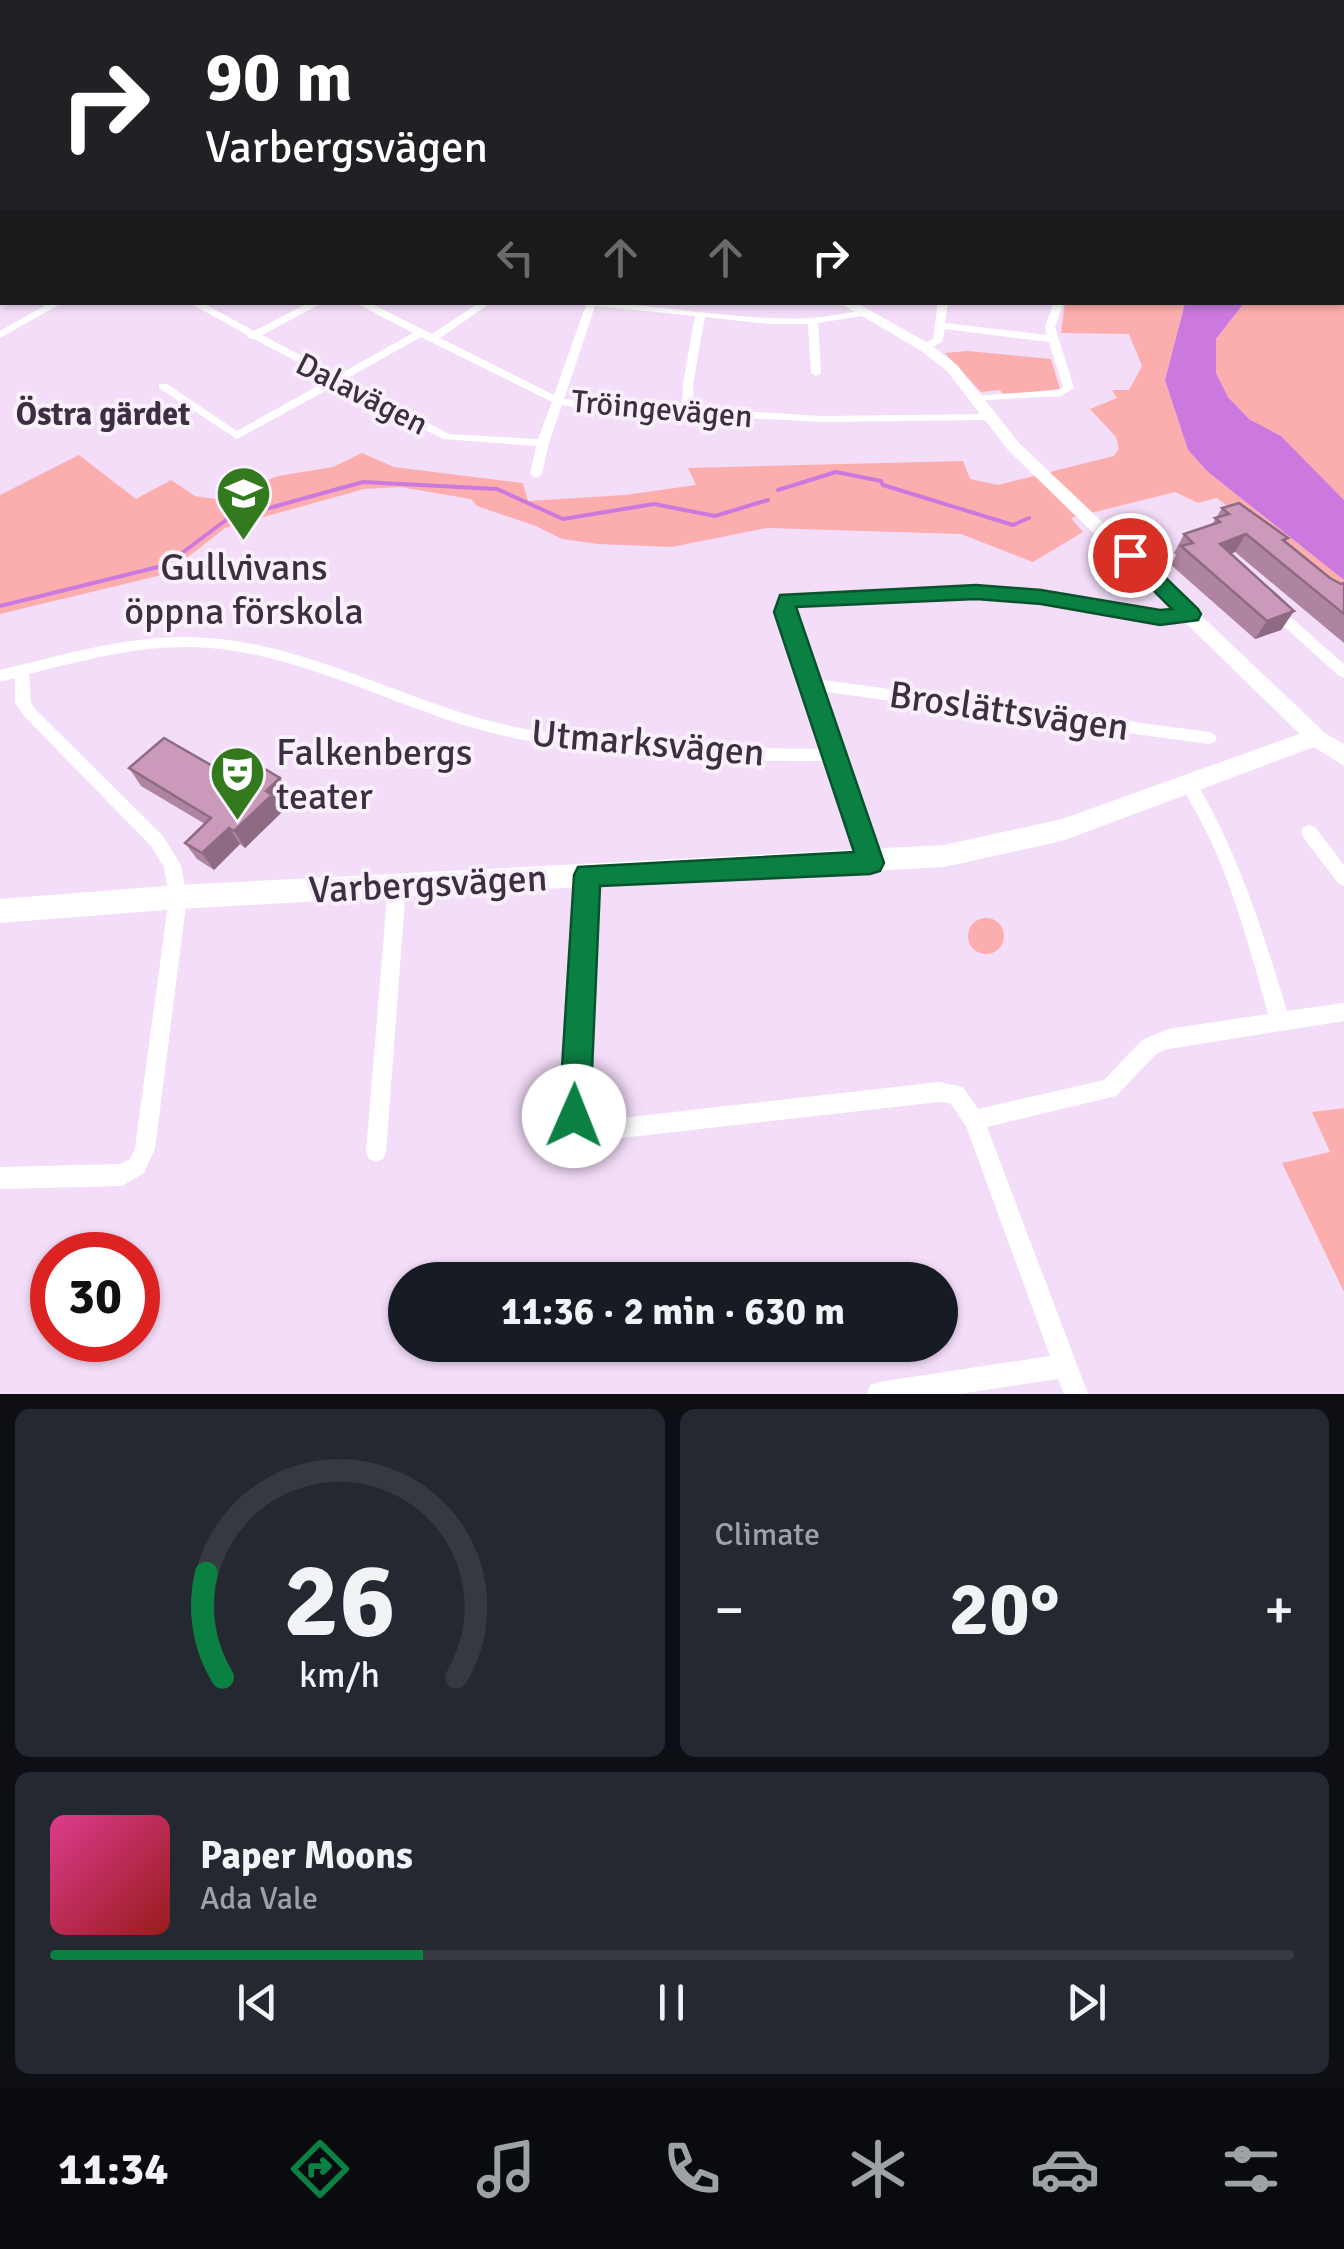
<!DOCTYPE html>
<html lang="en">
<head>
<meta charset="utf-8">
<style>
	body { margin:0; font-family:Signika,sans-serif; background:#242831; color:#f1f3f6; height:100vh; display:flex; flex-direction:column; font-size:38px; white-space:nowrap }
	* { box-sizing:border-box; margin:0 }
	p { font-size:32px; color:#9ea1a6 }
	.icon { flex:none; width:55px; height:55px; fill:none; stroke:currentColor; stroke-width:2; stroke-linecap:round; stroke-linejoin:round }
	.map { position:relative; height:1394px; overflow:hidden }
	.side { display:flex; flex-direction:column; gap:15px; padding:15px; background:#0d0f14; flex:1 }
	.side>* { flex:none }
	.hud { position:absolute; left:0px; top:0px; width:1345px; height:305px; box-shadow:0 2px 8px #0004; background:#202124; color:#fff; overflow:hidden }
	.speed { position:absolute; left:30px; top:1232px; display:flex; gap:20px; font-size:50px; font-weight:700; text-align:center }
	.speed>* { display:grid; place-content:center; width:130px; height:130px; border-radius:50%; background:#171b24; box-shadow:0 2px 8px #0004; line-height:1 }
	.speed .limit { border:15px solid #d22; background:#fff; color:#111 }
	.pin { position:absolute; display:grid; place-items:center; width:85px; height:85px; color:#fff; margin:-42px; border:5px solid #fff; border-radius:50%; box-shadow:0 2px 10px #0007 }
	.me { position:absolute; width:110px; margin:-55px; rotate:1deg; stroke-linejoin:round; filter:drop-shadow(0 0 8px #0008) }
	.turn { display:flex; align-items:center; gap:35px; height:210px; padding:0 40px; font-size:45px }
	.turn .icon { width:130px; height:130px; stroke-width:2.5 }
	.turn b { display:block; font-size:70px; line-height:85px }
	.lanes { display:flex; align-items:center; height:95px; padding:0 40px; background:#0003; justify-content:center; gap:50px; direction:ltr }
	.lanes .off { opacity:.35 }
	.big { font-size:75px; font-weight:700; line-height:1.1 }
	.side .widget { flex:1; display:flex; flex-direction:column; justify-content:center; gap:15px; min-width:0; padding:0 35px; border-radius:15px; background:#242831 }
	.side .dial { align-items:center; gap:0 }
	.dial svg { height:260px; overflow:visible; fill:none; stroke:#363941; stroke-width:7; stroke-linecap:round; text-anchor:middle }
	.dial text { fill:#f1f3f6; stroke:none }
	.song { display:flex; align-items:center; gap:30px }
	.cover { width:120px; height:120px; border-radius:15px; background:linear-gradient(135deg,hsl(330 70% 55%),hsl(0 70% 35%)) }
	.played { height:10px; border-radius:5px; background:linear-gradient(90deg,#0b8043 30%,#363941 30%) }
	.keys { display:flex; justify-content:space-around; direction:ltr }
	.heat { display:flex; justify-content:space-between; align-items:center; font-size:55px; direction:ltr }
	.side .tiles { flex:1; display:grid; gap:15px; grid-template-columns:1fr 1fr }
	.widget:last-child { grid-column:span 2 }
	.trip { position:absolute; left:388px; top:1262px; width:570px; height:100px; border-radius:50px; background:#171b24; box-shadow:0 2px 8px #0004; font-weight:700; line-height:100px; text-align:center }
	.menu { display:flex; height:160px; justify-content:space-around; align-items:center; background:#090b0e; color:#9ea1a6 }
	.menu .icon { width:70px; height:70px }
	.menu .active { color:#0b8043 }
	.menu b { font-size:45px; color:#f1f3f6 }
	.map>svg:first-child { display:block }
	.green { fill:#fcaeae }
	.water { fill:#cb79de }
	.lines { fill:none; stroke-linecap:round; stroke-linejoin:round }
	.stream { stroke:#cb79de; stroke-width:4 }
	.minor { fill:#fff; fill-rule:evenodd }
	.tertiary { fill:#fff; fill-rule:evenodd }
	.secondary { fill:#fff; fill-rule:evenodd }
	.wall { fill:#af84a0 }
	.shaded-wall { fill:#8e6b82 }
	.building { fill:#cb99ba; stroke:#8e6b82; stroke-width:2.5 }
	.route { fill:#0b8043; stroke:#07532c; stroke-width:2.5 }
	.labels { text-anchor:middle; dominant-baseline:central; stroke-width:8; stroke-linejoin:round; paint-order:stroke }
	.far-street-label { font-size:32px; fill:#3d2f41; stroke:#f8f0fa }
	.far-neighbourhood-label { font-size:32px; font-weight:bold; fill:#3d2f41; stroke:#f8f0fa }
	.poi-label { font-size:38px; fill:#3d2f41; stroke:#f8f0fa }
	.street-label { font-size:38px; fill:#3d2f41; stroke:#f8f0fa }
</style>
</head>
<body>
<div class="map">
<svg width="1344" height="1394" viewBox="0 0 1344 1394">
	<rect width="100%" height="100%" fill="#f4ddf9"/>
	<g class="green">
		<path d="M 1272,0 L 1344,0 L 1344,500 L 1281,436 L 1249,419 L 1228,397 L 1216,373 L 1216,339 L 1244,303 L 1342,302 L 1342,2 Z"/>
		<path d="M 1065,302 L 1185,303 L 1165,380 L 1188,450 L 1208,472 L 1344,580 L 1344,597 L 1316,580 L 1217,498 L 1198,503 L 1175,492 L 1071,518 L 1083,532 L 1033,562 L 961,534 L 767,528 L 672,547 L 598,544 L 562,539 L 536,526 L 477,506 L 471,499 L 400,487 L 364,489 L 225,528 L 166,574 L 0,614 L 0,495 L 79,455 L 136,499 L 171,480 L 195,496 L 216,499 L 278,476 L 333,467 L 362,453 L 394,467 L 523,483 L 528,501 L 625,495 L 696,485 L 688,468 L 963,461 L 970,479 L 998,485 L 1114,456 L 1119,449 L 1116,437 L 1090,409 L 1117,398 L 1112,390 L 1129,390 L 1142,366 L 1129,334 L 1061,333 Z"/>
		<path d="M 967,351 L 1051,359 L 1060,389 L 1004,395 L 1000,390 L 981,392 L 945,353 Z"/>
		<circle cx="986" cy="936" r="18"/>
		<path d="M 1344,1108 L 1344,1292 L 1282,1163 L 1330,1152 L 1312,1112 Z"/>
	</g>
	<path class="water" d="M 1185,303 L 1244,303 L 1216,339 L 1216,373 L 1228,397 L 1249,419 L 1281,436 L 1344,500 L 1344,580 L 1208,472 L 1188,450 L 1165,380 Z"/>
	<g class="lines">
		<g class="stream">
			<path d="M 778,490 L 836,472 L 881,481 L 883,485 L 1013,525 L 1029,518"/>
			<path d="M 0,606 L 166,565 L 226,520 L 363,482 L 497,489 L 563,519 L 654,504 L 715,516 L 768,500"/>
		</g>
		<g class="minor">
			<path d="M 314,0 L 309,2 L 305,1 L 306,0 Z"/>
			<path d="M 886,0 L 892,0 L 892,1 L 888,2 Z"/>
			<path d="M 1030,0 L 1036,0 L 1037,2 L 1031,2 Z"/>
			<rect x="1074" y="0" width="6" height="2"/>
			<path d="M 2,30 L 2,34 L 0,35 L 0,31 Z"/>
			<rect x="0" y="50" width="2" height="4"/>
			<rect x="0" y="114" width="2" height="5"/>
			<rect x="0" y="169" width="2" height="5"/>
			<path d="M 0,186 L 2,187 L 2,191 L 0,192 Z"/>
			<path d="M 2,267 L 2,273 L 0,274 L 0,268 Z"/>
			<path d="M 51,302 L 64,302 L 0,338 L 0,331 Z"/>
			<path d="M 188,302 L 201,302 L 254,331 L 310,302 L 324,302 L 262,335 L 338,375 L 413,333 L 354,302 L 368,302 L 432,334 L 480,302 L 492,302 L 440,338 L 554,395 L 586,305 L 577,302 C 655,302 733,322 810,318 C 828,317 846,313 864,310 L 868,311 L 868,315 L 818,323 L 821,373 L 816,376 L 811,373 L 808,324 L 769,324 L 705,317 L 693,384 L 694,408 L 821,416 L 988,414 L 994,417 L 988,420 L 821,422 L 693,415 L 688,417 L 683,414 L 579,408 L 562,405 L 549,443 L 542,474 L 536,478 L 530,474 L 536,446 L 443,439 L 338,384 L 237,439 L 159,388 L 159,384 L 167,384 L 237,431 L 330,379 L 254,339 L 248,338 L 247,335 ZM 595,306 L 695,316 L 683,384 L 682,408 L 564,399 ZM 421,337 L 552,402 L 538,439 L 449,434 L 346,379 Z"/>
			<path d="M 938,302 L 948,302 L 945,323 L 1047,335 L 1045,327 L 1054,302 L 1064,302 L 1055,327 L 1074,388 L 1061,396 L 970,401 L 968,399 L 974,396 L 1058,390 L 1063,387 L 1049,342 L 945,329 L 942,342 L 929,349 L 921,349 L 921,345 L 933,339 Z"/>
			<path d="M 977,587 L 1041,592 L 1160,613 L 1191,610 L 1198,615 C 1175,634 1100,612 1070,607 C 979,591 886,601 793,605 L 792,612 L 815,679 L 1209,732 L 1214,734 L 1217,738 L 1214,742 L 1209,744 L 819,691 L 879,863 L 876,868 L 870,871 L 864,868 L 861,863 L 828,761 C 721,761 613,760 509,737 C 407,715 315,657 210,648 C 149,643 88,659 29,674 L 31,702 L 34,708 L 163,836 L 181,865 L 187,897 L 155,1149 L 144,1173 L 122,1186 L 0,1189 L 0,1167 L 120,1164 L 130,1159 L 135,1148 L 169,897 L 164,867 L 151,846 L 24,716 L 15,703 L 15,678 L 0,682 L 0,670 C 67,654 138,632 209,638 C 313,646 406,702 506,725 C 610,748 718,748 823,749 L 778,612 L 782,597 Z"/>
			<path d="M 1273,604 L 1278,606 L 1344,664 L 1344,677 L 1339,676 L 1268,612 L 1266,609 Z"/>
			<path d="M 1189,778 L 1195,780 C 1238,853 1263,931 1287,1011 L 1344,1003 L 1344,1021 L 1168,1049 L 1156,1054 L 1116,1096 L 987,1127 L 1088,1394 L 1064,1394 L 1058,1379 L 959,1394 L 867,1394 L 870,1385 L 879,1382 L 1050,1356 L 966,1126 L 950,1103 L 939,1102 L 595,1141 L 573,1132 L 562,1105 L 578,875 L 581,870 L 587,867 L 593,870 L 596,875 L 582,1105 L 587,1118 L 595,1121 L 939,1082 L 963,1087 L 978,1109 L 1104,1080 L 1142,1040 L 1168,1029 L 1268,1014 C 1252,956 1236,896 1211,841 C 1202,822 1191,804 1181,785 L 1183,780 Z"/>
			<path d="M 1309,825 L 1315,827 L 1344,865 L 1344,886 L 1338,883 L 1303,837 L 1301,832 L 1303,827 Z"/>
			<path d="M 397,878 L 403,880 L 406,886 L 386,1152 L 383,1159 L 376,1162 L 369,1159 L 366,1152 L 388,886 L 391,880 Z"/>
		</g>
		<g class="tertiary">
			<rect x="0" y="66" width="2" height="6"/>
			<path d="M 838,302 L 855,302 L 930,344 L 957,365 L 1020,444 L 1323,731 L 1326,737 L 1323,743 L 1309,743 L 1008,450 L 947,371 L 920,350 Z"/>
		</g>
		<g class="secondary">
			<path d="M 1321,0 L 1332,0 L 1333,2 L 1323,2 Z"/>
			<path d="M 1342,8 L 1344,9 L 1344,15 L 1342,14 Z"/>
			<path d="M 1316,728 L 1344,744 L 1344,766 L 1314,747 L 1062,841 L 944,867 L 178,909 L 0,923 L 0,899 L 178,885 L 944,845 L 1062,819 Z"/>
		</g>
	</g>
	<g class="wall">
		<path d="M 1222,508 L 1288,538 L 1285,542 L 1330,578 L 1341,584 L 1344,583 L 1344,643 L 1235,552 L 1231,554 L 1294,611 L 1281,630 L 1255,639 L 1171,565 L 1176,555 L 1174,553 L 1184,534 L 1211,526 Z"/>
		<path d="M 129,768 L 242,783 L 290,795 L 278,806 L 282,812 L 245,848 L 240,844 L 214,870 L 197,859 L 185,843 L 205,824 L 141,786 Z"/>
	</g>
	<g class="shaded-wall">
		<path d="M 1246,534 L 1235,552 L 1210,562 L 1220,544 Z"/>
		<path d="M 1294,611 L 1281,630 L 1255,639 L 1267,621 Z"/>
		<path d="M 280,778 L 290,795 L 278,806 L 282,812 L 245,848 L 234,831 L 266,791 Z"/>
		<path d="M 229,828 L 240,844 L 214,870 L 202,853 Z"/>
	</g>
	<g class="building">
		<path d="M 1239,503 L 1288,538 L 1283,540 L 1330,578 L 1341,584 L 1344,583 L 1344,614 L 1246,534 L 1220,544 L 1294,611 L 1267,621 L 1181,546 L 1193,543 L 1184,534 L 1220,522 L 1215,518 L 1229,514 L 1222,508 Z"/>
		<path d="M 164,738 L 242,783 L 260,766 L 280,778 L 266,791 L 272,795 L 234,831 L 229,828 L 202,853 L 185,843 L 211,818 L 129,768 Z"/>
	</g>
	<path class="route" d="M 1130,549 L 1138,551 L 1198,609 L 1201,614 L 1198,620 L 1160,625 L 1041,604 L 976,599 L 796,607 L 884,863 L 880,871 L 870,874 L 600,886 L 590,1116 L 585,1127 L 574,1132 L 563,1127 L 559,1116 L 574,875 L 578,867 L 854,852 L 774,612 L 780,595 L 976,585 L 1041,590 L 1160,610 L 1172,609 L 1123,560 L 1123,551 Z"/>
	<defs>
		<symbol id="school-pin" viewBox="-11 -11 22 30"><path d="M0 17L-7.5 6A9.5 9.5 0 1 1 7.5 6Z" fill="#337a1f" stroke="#f8f0fa"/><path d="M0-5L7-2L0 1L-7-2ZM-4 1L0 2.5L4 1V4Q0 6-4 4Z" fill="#fff"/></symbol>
		<symbol id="theatre-pin" viewBox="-11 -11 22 30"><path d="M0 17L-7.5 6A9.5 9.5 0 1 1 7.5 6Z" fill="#337a1f" stroke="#f8f0fa"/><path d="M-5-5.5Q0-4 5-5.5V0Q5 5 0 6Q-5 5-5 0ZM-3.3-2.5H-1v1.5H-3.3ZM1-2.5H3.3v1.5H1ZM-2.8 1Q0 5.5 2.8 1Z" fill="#fff"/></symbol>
	</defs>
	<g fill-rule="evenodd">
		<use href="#school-pin" x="212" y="462" width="63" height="86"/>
		<use href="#theatre-pin" x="206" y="742" width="63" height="86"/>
	</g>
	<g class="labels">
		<g class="far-street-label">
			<text transform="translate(362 394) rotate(27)">Dalavägen</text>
			<text transform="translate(662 409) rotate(5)">Tröingevägen</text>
		</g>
		<g class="far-neighbourhood-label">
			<text x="103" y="414">Östra gärdet</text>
		</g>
		<g class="poi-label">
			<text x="244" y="567">Gullvivans<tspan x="244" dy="44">öppna förskola</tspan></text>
			<text x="276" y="752" text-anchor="start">Falkenbergs<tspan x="276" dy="44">teater</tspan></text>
		</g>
		<g class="street-label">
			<text transform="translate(1009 711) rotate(8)">Broslättsvägen</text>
			<text transform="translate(648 743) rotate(5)">Utmarksvägen</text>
			<text transform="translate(428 884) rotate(-3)">Varbergsvägen</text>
		</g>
	</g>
</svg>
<div class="speed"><div class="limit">30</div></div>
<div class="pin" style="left:1130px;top:555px;background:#d93025"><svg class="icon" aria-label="arrive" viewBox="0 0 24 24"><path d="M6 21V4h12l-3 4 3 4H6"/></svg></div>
<svg class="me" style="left:574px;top:1116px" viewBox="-20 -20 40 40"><circle r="19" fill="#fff"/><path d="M0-13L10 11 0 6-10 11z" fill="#0b8043"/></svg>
<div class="trip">11:36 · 2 min · 630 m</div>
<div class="hud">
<div class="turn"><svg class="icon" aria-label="right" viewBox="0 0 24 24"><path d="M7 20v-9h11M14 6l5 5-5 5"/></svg><div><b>90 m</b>Varbergsvägen</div></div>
<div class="lanes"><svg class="icon off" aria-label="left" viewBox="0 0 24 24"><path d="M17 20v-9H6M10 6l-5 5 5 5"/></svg><svg class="icon off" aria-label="ahead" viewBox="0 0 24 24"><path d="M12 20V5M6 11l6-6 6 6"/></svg><svg class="icon off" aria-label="ahead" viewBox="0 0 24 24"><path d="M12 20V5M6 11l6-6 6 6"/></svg><svg class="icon" aria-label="right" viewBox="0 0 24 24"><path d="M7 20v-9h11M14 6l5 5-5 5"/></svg></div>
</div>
</div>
<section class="side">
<div class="tiles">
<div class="widget dial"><svg viewBox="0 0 100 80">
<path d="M14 69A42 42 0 1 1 86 69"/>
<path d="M14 69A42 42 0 0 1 9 37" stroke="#0b8043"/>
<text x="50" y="56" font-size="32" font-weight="700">26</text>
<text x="50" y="72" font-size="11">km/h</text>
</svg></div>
<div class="widget"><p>Climate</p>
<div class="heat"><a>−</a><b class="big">20°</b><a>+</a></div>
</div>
<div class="widget">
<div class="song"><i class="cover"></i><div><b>Paper Moons</b><p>Ada Vale</p></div></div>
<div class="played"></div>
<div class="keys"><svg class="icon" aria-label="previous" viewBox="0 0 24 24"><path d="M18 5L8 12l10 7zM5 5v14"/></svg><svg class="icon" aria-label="pause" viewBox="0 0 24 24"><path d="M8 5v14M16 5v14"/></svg><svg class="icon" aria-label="next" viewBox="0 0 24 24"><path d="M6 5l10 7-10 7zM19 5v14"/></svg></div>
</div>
</div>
</section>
<nav class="menu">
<b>11:34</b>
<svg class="icon active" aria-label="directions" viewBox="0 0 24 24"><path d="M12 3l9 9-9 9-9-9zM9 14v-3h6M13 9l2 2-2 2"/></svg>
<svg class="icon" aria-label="music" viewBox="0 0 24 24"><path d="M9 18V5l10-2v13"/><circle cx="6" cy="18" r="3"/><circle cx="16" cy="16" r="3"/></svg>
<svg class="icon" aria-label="phone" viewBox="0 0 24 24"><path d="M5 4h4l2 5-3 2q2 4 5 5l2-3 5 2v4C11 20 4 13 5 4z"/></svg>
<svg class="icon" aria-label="climate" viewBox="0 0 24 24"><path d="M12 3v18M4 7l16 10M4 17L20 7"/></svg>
<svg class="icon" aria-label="car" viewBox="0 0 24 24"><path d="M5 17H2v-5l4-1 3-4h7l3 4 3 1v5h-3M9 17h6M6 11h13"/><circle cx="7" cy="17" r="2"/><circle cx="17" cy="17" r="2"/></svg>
<svg class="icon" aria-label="filters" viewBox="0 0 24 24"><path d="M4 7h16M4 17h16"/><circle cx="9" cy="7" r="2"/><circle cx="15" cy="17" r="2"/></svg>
</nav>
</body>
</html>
